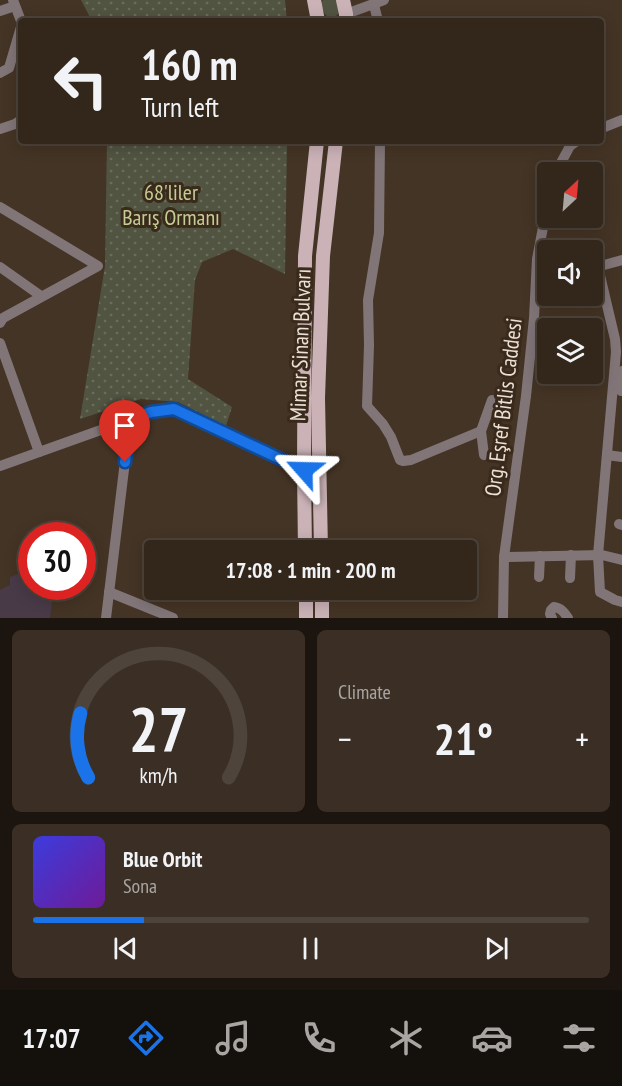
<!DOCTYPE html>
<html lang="en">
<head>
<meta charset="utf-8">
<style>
	body { margin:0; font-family:"PT Sans Narrow",sans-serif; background:#3b2f25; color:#f1f3f6; height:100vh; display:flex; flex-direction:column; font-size:22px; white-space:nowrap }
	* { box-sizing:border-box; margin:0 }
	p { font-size:20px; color:#a9a5a3 }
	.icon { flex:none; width:33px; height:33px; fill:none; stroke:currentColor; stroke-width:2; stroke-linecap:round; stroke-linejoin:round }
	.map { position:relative; height:618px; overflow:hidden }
	.panel { display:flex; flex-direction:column; gap:12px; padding:12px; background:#1c150f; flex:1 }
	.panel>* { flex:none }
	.hud { position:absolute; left:18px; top:18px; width:586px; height:126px; border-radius:6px; box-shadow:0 3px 15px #0003,0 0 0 2px #4e443b; background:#33271c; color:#f1f3f6; overflow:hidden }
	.needle { width:39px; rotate:26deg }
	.buttons { position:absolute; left:537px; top:162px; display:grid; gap:12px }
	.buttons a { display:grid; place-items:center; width:66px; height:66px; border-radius:6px; background:#33271c; box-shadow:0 3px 15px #0003,0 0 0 2px #4e443b; font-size:30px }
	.speed { position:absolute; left:18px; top:522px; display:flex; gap:12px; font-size:30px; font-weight:700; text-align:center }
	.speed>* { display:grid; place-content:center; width:78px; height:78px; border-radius:50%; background:#33271c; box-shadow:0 3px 15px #0003,0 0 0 2px #4e443b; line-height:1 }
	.speed .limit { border:9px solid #d22; background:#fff; color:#111 }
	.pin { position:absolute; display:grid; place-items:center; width:51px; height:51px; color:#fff; margin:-62px -26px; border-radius:50% 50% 50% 0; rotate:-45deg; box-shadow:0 0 6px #0007 }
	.pin .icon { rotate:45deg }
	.me { position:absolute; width:66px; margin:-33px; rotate:295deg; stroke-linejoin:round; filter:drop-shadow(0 0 4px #0008) }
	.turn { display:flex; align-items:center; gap:21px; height:126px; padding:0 24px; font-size:27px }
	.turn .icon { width:78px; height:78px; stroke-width:2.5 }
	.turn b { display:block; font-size:42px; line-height:51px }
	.big { font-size:45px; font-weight:600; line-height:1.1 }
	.panel .card { flex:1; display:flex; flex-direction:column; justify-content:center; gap:9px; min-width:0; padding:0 21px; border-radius:9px; background:#3b2f25 }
	.panel .dial { align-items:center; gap:0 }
	.dial svg { height:156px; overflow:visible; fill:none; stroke:#4e443b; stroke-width:7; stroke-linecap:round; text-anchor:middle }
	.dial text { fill:#f1f3f6; stroke:none }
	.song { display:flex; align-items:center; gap:18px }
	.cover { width:72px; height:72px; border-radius:9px; background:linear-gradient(135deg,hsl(240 70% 55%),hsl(280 70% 35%)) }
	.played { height:6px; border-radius:3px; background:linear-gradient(90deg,#1a73e8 20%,#4e443b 20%) }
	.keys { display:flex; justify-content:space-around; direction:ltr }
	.heat { display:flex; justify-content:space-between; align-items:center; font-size:33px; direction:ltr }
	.panel .tiles { flex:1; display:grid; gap:12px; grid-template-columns:1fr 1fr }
	.card:last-child { grid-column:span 2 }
	.trip { position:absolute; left:144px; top:540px; width:333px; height:60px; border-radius:6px; background:#33271c; box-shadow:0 3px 15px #0003,0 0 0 2px #4e443b; font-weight:600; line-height:60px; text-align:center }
	.dock { display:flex; height:96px; justify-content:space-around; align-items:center; background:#14100b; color:#a9a5a3 }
	.dock .icon { width:42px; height:42px }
	.dock .active { color:#1a73e8 }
	.dock b { font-size:27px; color:#f1f3f6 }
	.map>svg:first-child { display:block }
	.education { fill:#493a47 }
	.grass { fill:#515441 }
	.park { fill:url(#park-dots) }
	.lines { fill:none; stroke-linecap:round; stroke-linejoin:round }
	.minor { stroke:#817578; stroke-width:10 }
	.major { stroke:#cab2b7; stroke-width:14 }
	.route-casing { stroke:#114b97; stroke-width:15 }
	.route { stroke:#1a73e8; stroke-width:10 }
	.labels { text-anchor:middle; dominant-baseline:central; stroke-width:6; stroke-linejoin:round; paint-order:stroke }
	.park-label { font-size:22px; fill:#c3ce94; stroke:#3a2a1b }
	.street-label { font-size:22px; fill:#ebe1d7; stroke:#3a2a1b }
</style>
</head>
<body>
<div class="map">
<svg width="622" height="618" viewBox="0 0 622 618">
	<defs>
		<pattern id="park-dots" width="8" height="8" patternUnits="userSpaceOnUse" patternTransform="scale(1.5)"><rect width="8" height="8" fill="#515441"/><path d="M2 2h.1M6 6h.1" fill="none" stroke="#6a6c5c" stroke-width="1.8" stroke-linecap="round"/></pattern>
	</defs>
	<rect width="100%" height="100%" fill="#443425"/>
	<path class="education" d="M 31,569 L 32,586 L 54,587 L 50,618 L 0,618 L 0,590 L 10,585 L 10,577 Z"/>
	<path class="grass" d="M 323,0 L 339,0 L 341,11 C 330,24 324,16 321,4 Z"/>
	<g class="park">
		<path d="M 81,0 L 285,0 L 287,21 L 92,21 Z"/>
		<path d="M 107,141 L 287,141 L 285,274 L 233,249 L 202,262 L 195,280 L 188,379 L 232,407 L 226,426 L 178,402 L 141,399 L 80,419 L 105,266 Z"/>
	</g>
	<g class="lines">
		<g class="minor">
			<path d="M 13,0 L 21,21"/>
			<path d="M 374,5 L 378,21"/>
			<path d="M 0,11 L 15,6"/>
			<path d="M 346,14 L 384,0"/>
			<path d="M 0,73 L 9,68 L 21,27"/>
			<path d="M 602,128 L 622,120"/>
			<path d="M 0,129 L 15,124 L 21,120"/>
			<path d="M 380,141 L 379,233 L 368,300 L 369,345 L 367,406 L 383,424 L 391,437 L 400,460 L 403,461 L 411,460 L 481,431"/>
			<path d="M 556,172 L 570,146 L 577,141"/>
			<path d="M 0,207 L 98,266 L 3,318 L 0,323"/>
			<path d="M 0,267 L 41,296"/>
			<path d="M 598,267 L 615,339 L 616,352 L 598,555 L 600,592 L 615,600 L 622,602"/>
			<path d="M 593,268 L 622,260"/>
			<path d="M 0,343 L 39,452"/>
			<path d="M 621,391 L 622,371"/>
			<path d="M 484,455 L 481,431 L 492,400"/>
			<path d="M 607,455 L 622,457"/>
			<path d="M 0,466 L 151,412 L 174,409 L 304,470"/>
			<path d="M 619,524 L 622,525"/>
			<path d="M 504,557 L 602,555 L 622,560"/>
			<path d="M 539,577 L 540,556"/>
			<path d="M 570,578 L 571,555"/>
			<path d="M 109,592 L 173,618"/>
			<path d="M 106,618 L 130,420"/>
			<path d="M 503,618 L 504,557 L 526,396 L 534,318 L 537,259 L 548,201"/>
			<path d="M 552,618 L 550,614 L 551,610 L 554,607 C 561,608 564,612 568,618"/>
		</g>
		<g class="major">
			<path d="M 314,0 L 318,21"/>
			<path d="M 343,0 L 346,14 L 346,21"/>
			<path d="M 305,550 L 304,470 L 305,256 L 317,141"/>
			<path d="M 321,550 L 318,398 L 323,256 L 336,141"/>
			<path d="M 306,590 L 306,618"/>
			<path d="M 322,590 L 322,618"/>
		</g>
	</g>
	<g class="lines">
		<defs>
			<path id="route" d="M 125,462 L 130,420 L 151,412 L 174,409 L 304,470"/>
		</defs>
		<use href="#route" class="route-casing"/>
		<use href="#route" class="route"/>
	</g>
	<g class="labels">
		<g class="park-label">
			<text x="171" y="192">68'liler<tspan x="171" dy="25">Barış Ormanı</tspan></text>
		</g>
		<g class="street-label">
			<text transform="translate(300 345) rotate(-88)">Mimar Sinan Bulvarı</text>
			<text transform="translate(503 407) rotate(-83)">Org. Eşref Bitlis Caddesi</text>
		</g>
	</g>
</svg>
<div class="buttons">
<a><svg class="needle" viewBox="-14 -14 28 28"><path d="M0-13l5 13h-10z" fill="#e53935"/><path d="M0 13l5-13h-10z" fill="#a9a5a3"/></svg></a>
<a><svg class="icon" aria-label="sound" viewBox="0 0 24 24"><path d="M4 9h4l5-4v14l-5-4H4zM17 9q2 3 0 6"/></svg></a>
<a><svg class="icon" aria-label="layers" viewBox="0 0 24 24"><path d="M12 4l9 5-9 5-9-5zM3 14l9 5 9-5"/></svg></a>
</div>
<div class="speed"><div class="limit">30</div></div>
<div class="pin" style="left:125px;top:462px;background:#d93025"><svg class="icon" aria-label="arrive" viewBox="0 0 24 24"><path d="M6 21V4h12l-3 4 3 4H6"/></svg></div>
<svg class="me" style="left:304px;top:470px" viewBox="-20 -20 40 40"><path d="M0-17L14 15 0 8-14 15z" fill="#1a73e8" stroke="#fff" stroke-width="4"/></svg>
<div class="trip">17:08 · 1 min · 200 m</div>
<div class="hud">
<div class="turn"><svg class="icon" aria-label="left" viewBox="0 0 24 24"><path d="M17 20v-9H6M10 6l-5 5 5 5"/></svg><div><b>160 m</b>Turn left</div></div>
</div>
</div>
<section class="panel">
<div class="tiles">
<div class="card dial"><svg viewBox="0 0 100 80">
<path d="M14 69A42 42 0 1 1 86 69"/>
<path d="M14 69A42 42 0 0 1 10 36" stroke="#1a73e8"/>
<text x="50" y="56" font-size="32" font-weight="700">27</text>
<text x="50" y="72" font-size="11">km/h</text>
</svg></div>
<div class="card"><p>Climate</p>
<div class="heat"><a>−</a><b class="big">21°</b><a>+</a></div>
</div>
<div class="card">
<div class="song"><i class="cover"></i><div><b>Blue Orbit</b><p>Sona</p></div></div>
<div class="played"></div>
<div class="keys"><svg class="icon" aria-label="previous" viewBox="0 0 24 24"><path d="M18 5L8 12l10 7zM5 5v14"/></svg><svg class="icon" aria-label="pause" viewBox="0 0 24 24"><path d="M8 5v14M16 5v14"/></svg><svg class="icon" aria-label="next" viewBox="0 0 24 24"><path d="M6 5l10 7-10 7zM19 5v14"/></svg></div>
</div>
</div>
</section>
<nav class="dock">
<b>17:07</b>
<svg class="icon active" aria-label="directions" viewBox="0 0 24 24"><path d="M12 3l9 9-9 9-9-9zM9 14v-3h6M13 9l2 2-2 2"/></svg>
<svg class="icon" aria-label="music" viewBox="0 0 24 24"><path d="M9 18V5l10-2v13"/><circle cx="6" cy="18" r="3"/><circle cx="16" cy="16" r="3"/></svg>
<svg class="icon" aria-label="phone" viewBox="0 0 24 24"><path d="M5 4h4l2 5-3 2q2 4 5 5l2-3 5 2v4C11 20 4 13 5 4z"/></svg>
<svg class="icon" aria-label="climate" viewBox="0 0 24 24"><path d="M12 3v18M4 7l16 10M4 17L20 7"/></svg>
<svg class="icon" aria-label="car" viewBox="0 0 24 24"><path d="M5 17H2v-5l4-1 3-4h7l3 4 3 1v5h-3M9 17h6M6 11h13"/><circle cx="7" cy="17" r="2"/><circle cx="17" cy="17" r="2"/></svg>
<svg class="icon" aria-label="filters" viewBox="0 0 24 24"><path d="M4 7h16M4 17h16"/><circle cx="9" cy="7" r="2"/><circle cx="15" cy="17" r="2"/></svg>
</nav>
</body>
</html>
